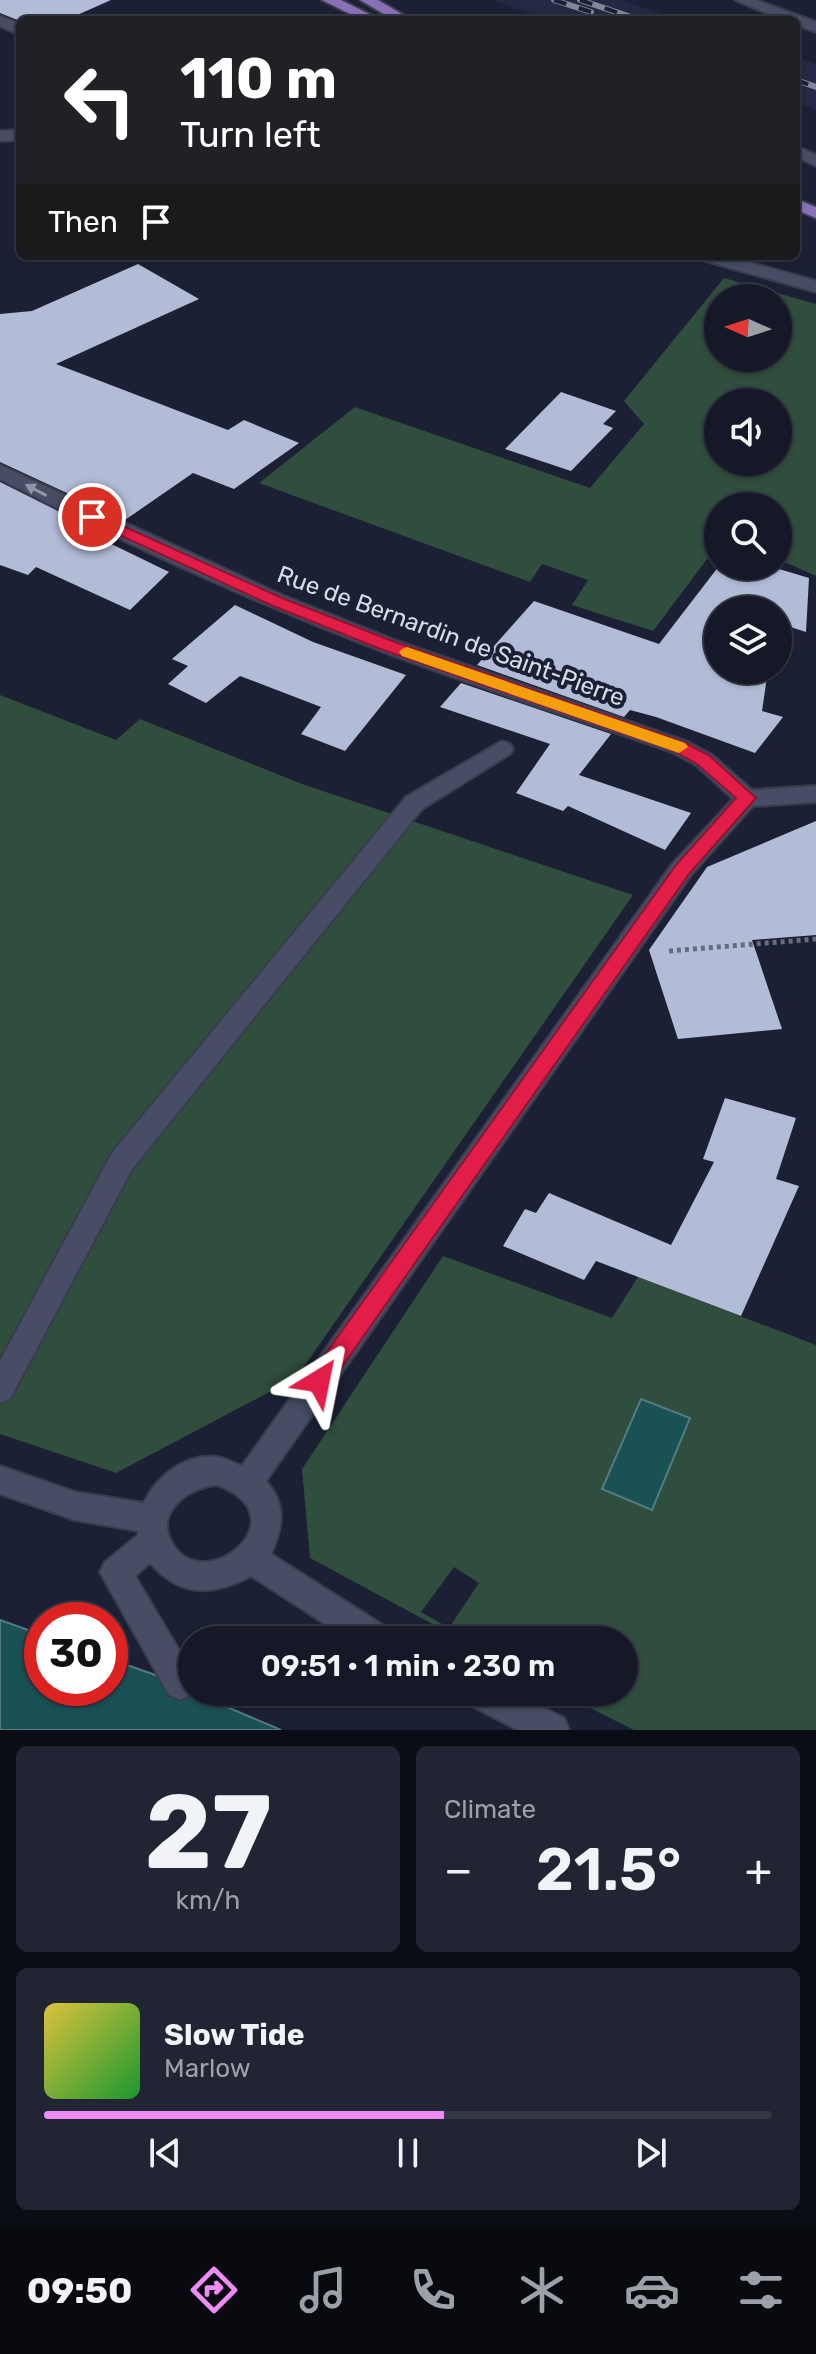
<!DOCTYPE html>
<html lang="en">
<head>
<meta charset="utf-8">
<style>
	body { margin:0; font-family:Rubik,sans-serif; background:#212533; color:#f1f3f6; height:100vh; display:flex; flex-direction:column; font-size:30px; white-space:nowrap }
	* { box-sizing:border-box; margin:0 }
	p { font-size:26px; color:#9da0a7 }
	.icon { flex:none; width:44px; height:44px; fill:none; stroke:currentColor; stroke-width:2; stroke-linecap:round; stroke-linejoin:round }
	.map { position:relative; height:1730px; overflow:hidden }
	.drawer { display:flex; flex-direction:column; gap:16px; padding:16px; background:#0b0d15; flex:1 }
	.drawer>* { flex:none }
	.top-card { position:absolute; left:16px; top:16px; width:784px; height:244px; border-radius:12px; box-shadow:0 2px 6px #0004,0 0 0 2px #333744; background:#202124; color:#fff; overflow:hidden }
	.needle { width:52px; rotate:273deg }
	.fabs { position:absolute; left:704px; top:284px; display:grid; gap:16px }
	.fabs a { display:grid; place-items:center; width:88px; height:88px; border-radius:50%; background:#141827; box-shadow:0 2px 6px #0004,0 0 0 2px #333744; font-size:40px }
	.speed { position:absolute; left:24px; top:1602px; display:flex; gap:16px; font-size:40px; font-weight:700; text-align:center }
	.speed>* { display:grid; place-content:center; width:104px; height:104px; border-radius:50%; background:#141827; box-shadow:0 2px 6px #0004,0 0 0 2px #333744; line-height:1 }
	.speed .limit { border:12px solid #d22; background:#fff; color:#111 }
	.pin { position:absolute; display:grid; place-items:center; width:68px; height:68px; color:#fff; margin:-34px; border:4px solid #fff; border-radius:50%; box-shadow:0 2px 8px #0007 }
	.me { position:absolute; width:88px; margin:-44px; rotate:35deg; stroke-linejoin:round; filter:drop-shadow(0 0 6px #0008) }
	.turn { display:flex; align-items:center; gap:28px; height:168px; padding:0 32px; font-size:36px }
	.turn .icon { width:104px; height:104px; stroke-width:2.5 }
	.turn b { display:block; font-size:56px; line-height:68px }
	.then { display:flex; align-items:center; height:76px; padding:0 32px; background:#0003; gap:16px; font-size:30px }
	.big { font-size:60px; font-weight:600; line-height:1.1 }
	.drawer .widget { flex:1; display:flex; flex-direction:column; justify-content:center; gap:12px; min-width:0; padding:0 28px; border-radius:12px; background:#212533 }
	.drawer .dial { align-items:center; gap:0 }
	.dial b { font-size:104px; line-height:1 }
	.song { display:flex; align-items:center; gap:24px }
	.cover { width:96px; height:96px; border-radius:12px; background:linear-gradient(135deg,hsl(50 70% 55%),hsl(130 70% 35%)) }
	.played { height:8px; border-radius:4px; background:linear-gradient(90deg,#f08bf6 55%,#333744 55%) }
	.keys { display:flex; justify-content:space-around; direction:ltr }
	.heat { display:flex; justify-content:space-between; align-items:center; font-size:44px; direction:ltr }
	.drawer .tiles { flex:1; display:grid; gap:16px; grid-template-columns:1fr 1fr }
	.widget:last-child { grid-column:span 2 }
	.trip { position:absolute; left:178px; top:1626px; width:460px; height:80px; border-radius:40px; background:#141827; box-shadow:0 2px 6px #0004,0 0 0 2px #333744; font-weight:600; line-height:80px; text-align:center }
	.tab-bar { display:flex; height:128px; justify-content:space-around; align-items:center; background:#080a10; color:#9da0a7 }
	.tab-bar .icon { width:56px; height:56px }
	.tab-bar .current { color:#f08bf6 }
	.tab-bar b { font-size:36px; color:#f1f3f6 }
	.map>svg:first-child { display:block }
	.built { fill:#232942 }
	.green { fill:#2f4e3d; fill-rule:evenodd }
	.water { fill:#195155; stroke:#527b82; stroke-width:2 }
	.building { fill:#b3bcd7 }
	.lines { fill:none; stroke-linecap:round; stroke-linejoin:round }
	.minor-casing { stroke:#383c4d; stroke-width:4 }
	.major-casing { stroke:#383c4d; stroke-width:4 }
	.path { stroke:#686c7e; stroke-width:5; stroke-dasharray:4 4; stroke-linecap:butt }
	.minor { fill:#464d64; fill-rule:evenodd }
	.major { fill:#8770b5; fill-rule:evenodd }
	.rail-casing { stroke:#828797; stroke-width:6 }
	.rail { stroke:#1b2034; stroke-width:4; stroke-dasharray:13; stroke-linecap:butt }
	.oneway { fill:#8f94a7 }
	.route { fill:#e11d48; stroke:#92132f; stroke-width:2 }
	.slow { fill:#f59e0b }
	.labels { text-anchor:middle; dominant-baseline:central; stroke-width:8; stroke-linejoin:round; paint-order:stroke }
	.street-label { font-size:24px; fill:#d8dcea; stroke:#1b2034 }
</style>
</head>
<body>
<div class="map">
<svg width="816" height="1730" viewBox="0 0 816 1730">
	<rect width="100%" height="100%" fill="#1b2034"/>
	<g class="built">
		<path d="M 492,0 L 620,0 L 681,20 L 550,20 Z"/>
		<path d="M 796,57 L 816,64 L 816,109 L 796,102 Z"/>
	</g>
	<g class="green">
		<path d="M 724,278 L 816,304 L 816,576 L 778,559 L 778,506 L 718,506 L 718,557 L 707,559 L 653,631 L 572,605 L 588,580 L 542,564 L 530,582 L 259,483 L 355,407 L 590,488 L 644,424 L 624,401 ZM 718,298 L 778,298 L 778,358 L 718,358 ZM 718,402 L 778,402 L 778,462 L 718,462 Z"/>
		<path d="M 0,695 L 116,740 L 140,719 L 302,784 L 633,895 L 296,1378 L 116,1473 L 0,1434 Z"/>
		<path d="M 443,1256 L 612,1318 L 638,1277 L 816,1345 L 816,1730 L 634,1730 L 558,1692 L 624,1692 L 624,1640 L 462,1640 L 310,1558 L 302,1469 ZM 454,1567 L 479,1583 L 449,1628 L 421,1612 Z"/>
	</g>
	<g class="water">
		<path d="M 641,1399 L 690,1418 L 652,1510 L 602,1489 Z"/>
		<path d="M 0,1620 L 42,1635 L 42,1688 L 110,1688 L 110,1659 L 181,1684 L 192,1692 L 281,1730 L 0,1730 Z"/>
	</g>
	<g class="building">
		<path d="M 0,0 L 111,0 L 66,20 L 20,21 L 0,13 Z"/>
		<path d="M 138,264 L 199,299 L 56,364 L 228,430 L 244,420 L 299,443 L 234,489 L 193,473 L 125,520 L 0,462 L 0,314 L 32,311 Z"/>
		<path d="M 561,392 L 616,411 L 603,424 L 613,428 L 571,471 L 505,449 Z"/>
		<path d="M 0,482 L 104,534 L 99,538 L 169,572 L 130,610 L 36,567 L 28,575 L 0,565 Z"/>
		<path d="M 719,566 L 769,566 L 809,578 L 806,632 L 778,623 L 778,610 L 718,610 L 718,670 L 768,670 L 762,711 L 783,717 L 755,753 L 656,717 L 630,710 L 624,717 L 477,665 L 534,601 L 659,644 Z"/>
		<path d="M 235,605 L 313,642 L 406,675 L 345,751 L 301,734 L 321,707 L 240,676 L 206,703 L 168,684 L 188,666 L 172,659 Z"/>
		<path d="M 461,683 L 611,734 L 579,775 L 691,813 L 665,850 L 568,806 L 563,811 L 516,793 L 550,744 L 440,707 Z"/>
		<path d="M 816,821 L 816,935 L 752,940 L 782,1029 L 678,1039 L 649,950 L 707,867 Z"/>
		<path d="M 725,1098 L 796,1118 L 776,1179 L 799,1186 L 741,1316 L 596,1261 L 584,1280 L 503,1246 L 525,1209 L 536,1213 L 549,1193 L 671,1245 L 714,1162 L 703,1159 Z"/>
	</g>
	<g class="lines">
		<defs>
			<g id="minor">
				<path d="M 735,0 L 756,0 L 816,22 L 816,32 L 796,25 L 796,20 L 783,20 Z"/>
				<path d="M 0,16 L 20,24 L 20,35 L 0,26 Z"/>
				<path d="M 20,130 L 20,140 L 0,141 L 0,131 Z"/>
				<path d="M 796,146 L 816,155 L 816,166 L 796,157 Z"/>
				<path d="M 699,256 L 727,256 L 816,281 L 816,292 L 702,260 Z"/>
				<path d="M 0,465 L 284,596 L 397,641 L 688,742 L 712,755 L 752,790 L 816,786 L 816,802 L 753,806 L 691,875 L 266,1481 C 287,1505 283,1527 271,1554 L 389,1629 L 394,1640 L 350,1640 L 251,1576 C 213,1596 181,1598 150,1563 L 135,1576 L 192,1672 L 194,1692 L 181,1700 L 169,1695 L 100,1572 L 105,1562 L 138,1535 L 138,1531 L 75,1520 L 0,1494 L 0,1466 L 75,1492 L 144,1503 C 156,1477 185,1453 217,1457 C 225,1458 234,1463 242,1466 L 673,863 L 733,799 L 696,765 L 672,752 C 575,718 477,687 381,651 C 251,601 123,543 0,479 ZM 217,1485 C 303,1516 205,1599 172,1543 C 154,1511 190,1487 217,1485 Z"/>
				<path d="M 502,741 L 510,744 L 513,749 L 510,754 L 422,809 L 132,1169 L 10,1399 L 0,1403 L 0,1361 L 112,1153 L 406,797 Z"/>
				<path d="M 462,1692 L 512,1692 L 564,1718 L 569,1730 L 518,1730 L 466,1703 Z"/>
			</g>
			<g id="major">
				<path d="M 322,0 L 341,0 L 381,20 L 362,20 Z"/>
				<path d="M 360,0 L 378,0 L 412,20 L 394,20 Z"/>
				<path d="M 796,199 L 816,207 L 816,218 L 796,210 Z"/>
			</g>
		</defs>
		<use href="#minor" class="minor-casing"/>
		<use href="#major" class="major-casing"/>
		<path class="path" d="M 669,951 L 816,939"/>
		<use href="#minor" class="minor"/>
		<use href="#major" class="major"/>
		<defs>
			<g id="rail">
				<path d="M 554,0 L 591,12"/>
				<path d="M 580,0 L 640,20"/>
				<path d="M 796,80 L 816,87"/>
			</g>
		</defs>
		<use href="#rail" class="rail-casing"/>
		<use href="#rail" class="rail"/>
	</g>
	<defs><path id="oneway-solid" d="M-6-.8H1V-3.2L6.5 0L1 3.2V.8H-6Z" transform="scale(2)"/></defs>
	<use class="oneway" href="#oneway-solid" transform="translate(36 490) rotate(-152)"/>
	<path class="route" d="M 92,512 L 282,598 L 395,642 L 686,743 L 710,756 L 756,798 L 689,874 L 327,1388 L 319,1391 L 311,1388 L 307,1381 L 311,1374 L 676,865 L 736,798 L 697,764 L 674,751 L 383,650 L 271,605 L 87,520 L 85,517 Z"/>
	<path class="slow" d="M 407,647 L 685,743 L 688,747 L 679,753 L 673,751 L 402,656 L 399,652 L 402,649 Z"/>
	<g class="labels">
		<g class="street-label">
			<text transform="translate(451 636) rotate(20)">Rue de Bernardin de Saint-Pierre</text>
		</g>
	</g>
</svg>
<div class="fabs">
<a><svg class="needle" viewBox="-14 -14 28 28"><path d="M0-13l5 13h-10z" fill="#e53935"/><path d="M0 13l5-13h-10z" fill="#9da0a7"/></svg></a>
<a><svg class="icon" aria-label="sound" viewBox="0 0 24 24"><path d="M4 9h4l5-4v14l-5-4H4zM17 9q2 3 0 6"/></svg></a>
<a><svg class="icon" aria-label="search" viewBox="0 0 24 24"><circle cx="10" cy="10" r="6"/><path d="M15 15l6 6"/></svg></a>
<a><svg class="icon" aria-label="layers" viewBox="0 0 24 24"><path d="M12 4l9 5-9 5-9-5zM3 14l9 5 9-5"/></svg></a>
</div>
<div class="speed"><div class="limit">30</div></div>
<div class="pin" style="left:92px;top:517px;background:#d93025"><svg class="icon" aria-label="arrive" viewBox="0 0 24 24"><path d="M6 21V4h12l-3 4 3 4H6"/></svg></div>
<svg class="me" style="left:319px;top:1381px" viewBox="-20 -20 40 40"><path d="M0-17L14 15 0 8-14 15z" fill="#e11d48" stroke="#fff" stroke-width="4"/></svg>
<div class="trip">09:51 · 1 min · 230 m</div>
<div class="top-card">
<div class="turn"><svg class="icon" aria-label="left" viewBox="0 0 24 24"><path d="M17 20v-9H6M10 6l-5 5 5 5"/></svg><div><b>110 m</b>Turn left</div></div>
<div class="then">Then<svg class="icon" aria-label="arrive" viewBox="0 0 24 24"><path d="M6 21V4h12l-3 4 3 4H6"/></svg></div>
</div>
</div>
<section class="drawer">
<div class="tiles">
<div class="widget dial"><b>27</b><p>km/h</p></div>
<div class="widget"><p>Climate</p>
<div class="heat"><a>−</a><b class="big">21.5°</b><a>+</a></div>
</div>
<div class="widget">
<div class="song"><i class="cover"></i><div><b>Slow Tide</b><p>Marlow</p></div></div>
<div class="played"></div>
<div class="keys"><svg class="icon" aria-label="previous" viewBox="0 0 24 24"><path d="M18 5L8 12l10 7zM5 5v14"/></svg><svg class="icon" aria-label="pause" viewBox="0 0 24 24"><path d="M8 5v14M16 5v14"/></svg><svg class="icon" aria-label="next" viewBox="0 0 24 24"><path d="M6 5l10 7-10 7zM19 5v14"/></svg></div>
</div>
</div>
</section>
<nav class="tab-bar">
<b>09:50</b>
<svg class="icon current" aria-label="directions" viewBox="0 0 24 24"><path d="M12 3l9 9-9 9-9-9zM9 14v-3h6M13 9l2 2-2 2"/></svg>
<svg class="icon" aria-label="music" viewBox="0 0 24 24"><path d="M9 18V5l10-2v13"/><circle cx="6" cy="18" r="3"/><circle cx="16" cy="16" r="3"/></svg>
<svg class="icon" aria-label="phone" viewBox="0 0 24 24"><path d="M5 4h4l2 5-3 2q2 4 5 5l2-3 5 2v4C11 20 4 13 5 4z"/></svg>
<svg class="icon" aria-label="climate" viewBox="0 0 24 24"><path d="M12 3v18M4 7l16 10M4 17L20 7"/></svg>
<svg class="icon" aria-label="car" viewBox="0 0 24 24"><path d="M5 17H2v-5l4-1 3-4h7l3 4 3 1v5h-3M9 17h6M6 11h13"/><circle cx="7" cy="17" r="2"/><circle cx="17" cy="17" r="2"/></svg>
<svg class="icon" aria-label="filters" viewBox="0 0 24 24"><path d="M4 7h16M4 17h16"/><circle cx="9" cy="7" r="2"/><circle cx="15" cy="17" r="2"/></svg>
</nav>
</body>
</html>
